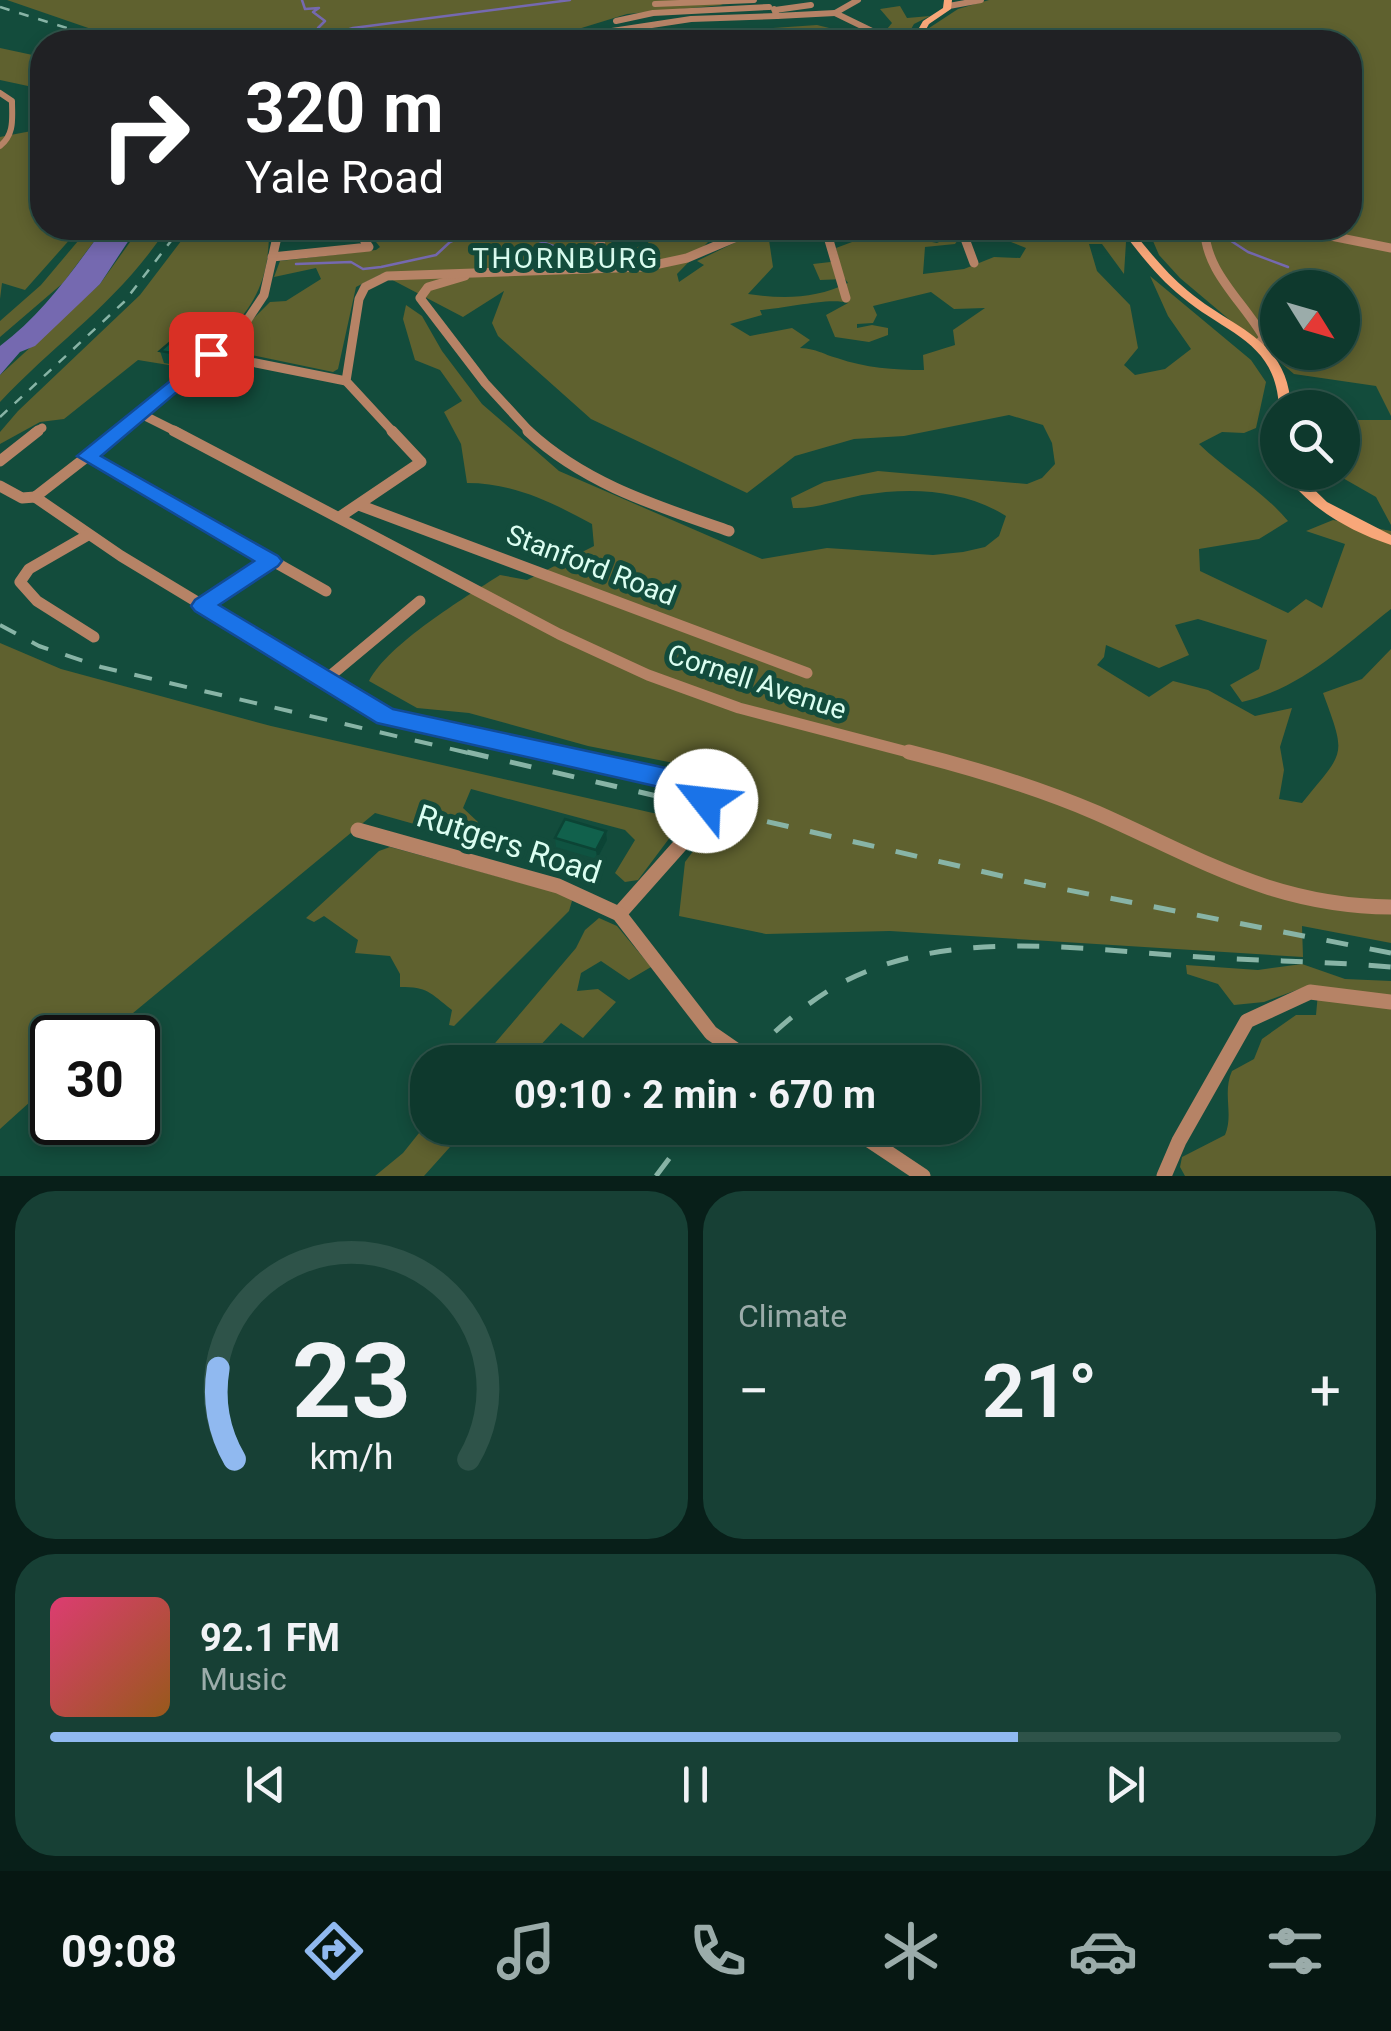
<!DOCTYPE html>
<html lang="en">
<head>
<meta charset="utf-8">
<style>
	body { margin:0; font-family:Roboto,sans-serif; background:#174035; color:#f1f3f6; height:100vh; display:flex; flex-direction:column; font-size:38px; white-space:nowrap }
	* { box-sizing:border-box; margin:0 }
	p { font-size:32px; color:#9bacaa }
	.icon { flex:none; width:55px; height:55px; fill:none; stroke:currentColor; stroke-width:2; stroke-linecap:round; stroke-linejoin:round }
	.map { position:relative; height:1176px; overflow:hidden }
	.drawer { display:flex; flex-direction:column; gap:15px; padding:15px; background:#081f19; flex:1 }
	.drawer>* { flex:none }
	.hud { position:absolute; left:30px; top:30px; width:1332px; height:210px; border-radius:40px; box-shadow:0 5px 15px #0003,0 0 0 2px #2e5349; background:#202124; color:#fff; overflow:hidden }
	.needle { width:65px; rotate:127deg }
	.controls { position:absolute; left:1260px; top:270px; display:grid; gap:20px }
	.controls a { display:grid; place-items:center; width:100px; height:100px; border-radius:50%; background:#0e392d; box-shadow:0 5px 15px #0003,0 0 0 2px #2e5349; font-size:50px }
	.speed { position:absolute; left:30px; top:1015px; display:flex; gap:20px; font-size:50px; font-weight:700; text-align:center }
	.speed>* { display:grid; place-content:center; width:130px; height:130px; border-radius:50%; background:#0e392d; box-shadow:0 5px 15px #0003,0 0 0 2px #2e5349; line-height:1 }
	.speed .limit { border:5px solid #111; border-radius:15px; background:#fff; color:#111 }
	.pin { position:absolute; display:grid; place-items:center; width:85px; height:85px; color:#fff; margin:-42px; border-radius:20px; box-shadow:0 5px 15px #0006 }
	.me { position:absolute; width:110px; margin:-55px; rotate:299deg; stroke-linejoin:round; filter:drop-shadow(0 0 8px #0008) }
	.turn { display:flex; align-items:center; gap:35px; height:210px; padding:0 50px; font-size:45px }
	.turn .icon { width:130px; height:130px; stroke-width:2.5 }
	.turn b { display:block; font-size:70px; line-height:85px }
	.big { font-size:75px; font-weight:700; line-height:1.1 }
	.drawer .tile { flex:1; display:flex; flex-direction:column; justify-content:center; gap:15px; min-width:0; padding:0 35px; border-radius:40px; background:#174035 }
	.drawer .dial { align-items:center; gap:0 }
	.dial svg { height:260px; overflow:visible; fill:none; stroke:#2e5349; stroke-width:7; stroke-linecap:round; text-anchor:middle }
	.dial text { fill:#f1f3f6; stroke:none }
	.song { display:flex; align-items:center; gap:30px }
	.cover { width:120px; height:120px; border-radius:15px; background:linear-gradient(135deg,hsl(340 70% 55%),hsl(30 70% 35%)) }
	.played { height:10px; border-radius:5px; background:linear-gradient(90deg,#90b9f0 75%,#2e5349 75%) }
	.keys { display:flex; justify-content:space-around; direction:ltr }
	.heat { display:flex; justify-content:space-between; align-items:center; font-size:55px; direction:ltr }
	.drawer .tiles { flex:1; display:grid; gap:15px; grid-template-columns:1fr 1fr }
	.tile:last-child { grid-column:span 2 }
	.trip { position:absolute; left:410px; top:1045px; width:570px; height:100px; border-radius:40px; background:#0e392d; box-shadow:0 5px 15px #0003,0 0 0 2px #2e5349; font-weight:700; line-height:100px; text-align:center }
	.dock { display:flex; height:160px; justify-content:space-around; align-items:center; background:#061712; color:#9bacaa }
	.dock .icon { width:70px; height:70px }
	.dock .active { color:#90b9f0 }
	.dock b { font-size:45px; color:#f1f3f6 }
	.map>svg:first-child { display:block }
	.green { fill:#5f612f; fill-rule:evenodd }
	.water { fill:#7569b0 }
	.lines { fill:none; stroke-linecap:round; stroke-linejoin:round }
	.stream { stroke:#7569b0; stroke-width:2.5 }
	.street-far3 { stroke:#b68366; stroke-width:6 }
	.street-far2 { stroke:#b68366; stroke-width:9 }
	.street-far1 { stroke:#b68366; stroke-width:11 }
	.street { stroke:#b68366; stroke-width:15 }
	.secondary { fill:#f8a779; fill-rule:evenodd }
	.rail-far2 { stroke:#88b4a6; stroke-width:2.5; stroke-dasharray:10 10; stroke-linecap:butt }
	.rail-far1 { stroke:#88b4a6; stroke-width:4; stroke-dasharray:18 18; stroke-linecap:butt }
	.rail { stroke:#88b4a6; stroke-width:5; stroke-dasharray:22 22; stroke-linecap:butt }
	.wall { fill:#0f5341 }
	.shaded-wall { fill:#0c4435 }
	.building { fill:#11614c; stroke:#0c4435; stroke-width:2.5 }
	.route { fill:#1a73e8; stroke:#114b97; stroke-width:2.5 }
	.labels { text-anchor:middle; dominant-baseline:central; stroke-width:10; stroke-linejoin:round; paint-order:stroke }
	.far-quarter-label { font-size:28px; letter-spacing:2.5px; fill:#dbfef1; stroke:#134c3c }
	.street-label { font-size:28px; fill:#dbfef1; stroke:#134c3c }
	.near-street-label { font-size:32px; fill:#dbfef1; stroke:#134c3c }
</style>
</head>
<body>
<div class="map">
<svg width="1391" height="1176" viewBox="0 0 1391 1176">
	<rect width="100%" height="100%" fill="#134c3c"/>
	<g class="green">
		<path d="M 7,0 L 709,0 L 723,5 L 627,14 L 575,30 L 580,38 L 598,40 L 817,25 L 886,42 L 892,40 L 887,29 L 892,23 L 880,9 L 900,6 L 907,18 L 930,16 L 914,24 L 907,36 L 909,42 L 129,42 Z"/>
		<path d="M 989,0 L 1391,0 L 1391,416 L 1376,386 L 1294,374 L 1180,278 L 1159,255 L 1150,234 L 1139,228 L 1350,228 L 1350,42 L 930,42 L 926,30 L 958,9 ZM 1278,288 L 1342,288 L 1342,352 L 1278,352 Z"/>
		<path d="M 0,48 L 42,57 L 42,89 L 0,80 Z"/>
		<path d="M 42,129 L 42,228 L 80,228 L 25,290 L 2,283 L 0,299 L 0,137 Z"/>
		<path d="M 89,228 L 104,228 L 63,283 L 0,337 L 0,321 L 41,285 Z"/>
		<path d="M 140,228 L 167,228 C 119,302 58,340 0,402 L 0,375 L 100,284 Z"/>
		<path d="M 191,228 L 269,228 C 270,301 238,324 187,368 L 138,360 L 64,419 L 40,422 L 0,444 L 0,432 L 18,411 L 140,295 Z"/>
		<path d="M 365,228 L 530,228 L 611,241 L 613,250 L 594,261 L 647,244 L 660,228 L 745,228 L 709,241 L 677,274 L 679,282 L 704,265 L 697,261 L 765,228 L 805,228 L 769,240 L 773,267 L 748,294 C 783,299 815,299 848,283 L 845,279 L 820,280 L 813,264 L 839,261 L 836,248 L 852,242 L 885,242 L 886,230 L 881,228 L 944,228 L 949,231 L 932,242 L 937,243 L 953,235 L 958,240 L 955,244 L 925,247 L 923,274 L 964,269 L 994,257 L 1020,258 L 1026,248 L 993,235 L 1023,231 L 1023,228 L 1113,228 L 1126,242 L 1124,274 L 1102,244 L 1089,244 L 1097,271 L 1130,305 L 1138,348 L 1124,365 L 1135,375 L 1165,369 L 1191,349 L 1168,316 L 1150,276 L 1251,360 L 1266,382 L 1256,428 L 1244,433 L 1222,432 L 1199,444 C 1230,474 1261,489 1288,521 L 1259,539 L 1199,549 L 1200,571 L 1288,613 L 1306,599 L 1322,608 L 1345,544 L 1306,531 L 1333,520 L 1391,531 L 1391,609 C 1344,646 1302,688 1242,702 L 1230,685 L 1259,669 L 1267,640 L 1198,619 L 1175,625 L 1189,655 L 1159,668 L 1106,645 L 1104,657 L 1097,665 L 1149,697 L 1173,681 L 1208,690 L 1255,716 L 1292,708 L 1280,747 L 1284,770 L 1279,799 L 1302,803 C 1345,750 1347,758 1323,693 L 1362,679 L 1391,649 L 1391,943 L 1302,926 L 1303,957 L 890,931 L 766,934 L 679,916 L 685,862 L 738,791 L 699,768 L 588,746 L 469,713 L 417,708 L 369,681 C 388,644 464,598 500,575 L 527,580 L 594,546 L 592,524 C 551,502 514,483 467,483 L 461,444 L 444,412 L 462,401 L 440,370 L 415,360 L 403,319 L 406,305 L 422,316 L 442,351 L 482,404 L 559,471 L 762,559 L 827,548 L 933,555 L 963,552 L 985,547 L 999,536 L 1006,516 C 963,489 911,487 862,495 C 838,500 816,509 793,508 L 791,498 L 824,482 L 878,471 L 1027,484 L 1042,478 L 1055,464 L 1052,443 L 1043,425 L 1009,415 L 904,436 L 854,439 L 795,456 L 747,493 L 591,419 L 498,336 L 492,323 L 504,291 L 463,317 L 381,274 L 356,287 L 338,369 L 333,372 L 223,349 L 270,302 L 286,301 L 321,279 L 316,268 L 274,277 L 280,261 L 376,250 L 380,247 ZM 931,292 L 954,309 L 985,308 L 953,330 L 955,345 L 923,355 L 924,370 C 893,370 866,368 837,358 C 822,354 818,349 800,348 L 810,340 L 792,328 L 750,336 L 730,324 L 762,315 L 760,310 C 784,309 829,297 848,303 L 826,315 L 835,337 L 869,342 L 888,335 L 888,328 L 872,325 L 857,328 L 857,324 L 873,323 L 877,315 L 873,306 Z"/>
		<path d="M 1343,420 L 1391,420 L 1391,525 L 1376,497 L 1334,473 L 1342,472 Z"/>
		<path d="M 0,643 L 61,669 L 271,726 L 675,818 L 677,828 L 638,880 L 625,882 L 615,873 L 635,840 L 625,830 L 471,789 L 463,808 L 478,822 L 464,838 L 375,813 L 104,1037 L 52,1038 L 52,1082 L 0,1129 Z"/>
		<path d="M 390,847 L 569,896 L 572,901 L 569,911 L 454,1026 L 449,1025 L 452,1010 C 429,992 428,987 400,987 L 400,974 L 390,956 L 355,953 L 358,940 L 324,916 L 314,922 L 306,918 L 379,851 Z"/>
		<path d="M 599,918 L 617,926 L 651,967 L 629,980 L 601,961 L 581,973 L 577,991 L 598,989 L 616,1002 L 583,1038 L 561,1023 L 525,1062 L 479,1062 L 576,948 L 585,930 Z"/>
		<path d="M 1302,964 L 1345,979 L 1391,981 L 1391,1176 L 1185,1176 L 1180,1167 L 1182,1157 L 1225,1135 C 1234,1114 1222,1093 1232,1071 L 1254,1059 L 1262,1039 L 1296,1015 L 1316,1015 L 1318,993 L 1305,987 L 1264,1002 L 1234,1005 L 1218,984 L 1187,974 L 1186,965 L 1258,970 Z"/>
		<path d="M 427,1123 L 428,1128 L 467,1128 L 424,1176 L 375,1176 L 403,1153 Z"/>
	</g>
	<path class="water" d="M 104,228 L 137,228 L 100,284 L 35,346 L 20,352 L 0,375 L 0,346 C 42,315 73,270 104,228 Z"/>
	<g class="lines">
		<g class="stream">
			<path d="M 302,0 L 305,9 L 319,8 L 313,12 L 325,21 L 318,28 L 320,38 L 302,42"/>
			<path d="M 320,38 L 353,28 L 570,0"/>
			<path d="M 1221,228 L 1222,235 L 1248,252 L 1288,267"/>
			<path d="M 296,264 L 351,262 L 363,269 L 381,267 L 436,255 L 450,242 L 478,229 L 531,238 L 570,252"/>
		</g>
		<g class="street-far3">
			<path d="M 858,0 L 835,13 L 872,31"/>
			<path d="M 655,4 L 754,0"/>
			<path d="M 949,6 L 981,0"/>
			<path d="M 774,9 L 777,16 L 835,13"/>
			<path d="M 775,10 L 811,5"/>
			<path d="M 616,21 L 653,13 L 769,7"/>
			<path d="M 612,31 L 691,19 L 777,16"/>
			<path d="M 0,93 L 12,101 C 12,118 15,134 0,146"/>
		</g>
		<g class="street-far2">
			<path d="M 571,228 L 601,240 L 596,266"/>
			<path d="M 822,228 L 826,230 L 846,298"/>
			<path d="M 961,228 L 974,263"/>
			<path d="M 1205,228 C 1204,271 1245,303 1264,338 L 1258,344"/>
			<path d="M 1291,228 L 1391,248"/>
			<path d="M 272,257 L 369,247 L 356,228"/>
			<path d="M 465,276 L 428,287 L 420,298 L 485,383 L 531,433"/>
			<path d="M 211,354 L 346,381"/>
			<path d="M 141,414 L 179,433"/>
			<path d="M 34,433 L 42,428"/>
			<path d="M 117,433 L 248,319 L 264,295 L 279,228"/>
			<path d="M 394,433 L 346,381 L 359,299 L 365,287 L 387,276 L 645,267 L 687,258 L 758,228"/>
		</g>
		<g class="street-far1">
			<path d="M 174,431 L 559,634 L 648,675 L 739,708 L 919,755"/>
			<path d="M 528,431 C 585,484 657,506 729,531"/>
			<path d="M 87,456 L 326,591"/>
			<path d="M 0,461 L 38,431"/>
			<path d="M 0,486 L 22,498 L 35,497"/>
			<path d="M 35,497 L 121,556 L 386,716 L 557,755"/>
			<path d="M 35,497 L 120,431"/>
			<path d="M 359,505 L 807,673"/>
			<path d="M 341,516 L 421,462 L 392,431"/>
			<path d="M 88,535 L 29,569 L 20,582 L 37,601 L 94,637"/>
			<path d="M 203,606 L 271,561"/>
			<path d="M 324,681 L 420,601"/>
		</g>
		<g class="street">
			<path d="M 546,752 L 698,787 L 706,801 L 698,825 L 619,914"/>
			<path d="M 909,752 C 973,768 1036,787 1097,813 C 1201,859 1273,906 1391,907"/>
			<path d="M 358,830 L 558,886 L 619,914 L 711,1033 L 753,1062"/>
			<path d="M 851,1128 L 923,1176"/>
			<path d="M 1164,1176 L 1179,1141 L 1247,1021 L 1310,992 L 1391,1002"/>
		</g>
		<g class="secondary">
			<path d="M 944,0 L 952,0 L 951,9 L 929,24 L 923,35 L 926,42 L 918,42 L 915,35 L 923,21 L 943,8 Z"/>
			<path d="M 1120,228 L 1130,228 C 1148,250 1166,273 1188,291 C 1233,329 1288,338 1291,408 L 1279,408 C 1276,341 1226,334 1182,297 C 1158,278 1138,252 1120,228 Z"/>
			<path d="M 1283,472 L 1296,472 L 1327,502 L 1391,535 L 1391,545 C 1349,531 1309,508 1283,472 Z"/>
		</g>
		<g class="rail-far2">
			<path d="M 0,7 L 111,42"/>
			<path d="M 0,417 L 124,302 L 181,228"/>
		</g>
		<path class="rail-far1" d="M 0,625 L 39,646 L 101,667 L 477,755"/>
		<g class="rail">
			<path d="M 467,752 L 1032,883 L 1391,953"/>
			<path d="M 743,1062 C 773,1033 801,1006 838,985 C 941,928 1073,948 1184,956 C 1253,961 1322,961 1391,967"/>
			<path d="M 656,1176 L 692,1128"/>
		</g>
	</g>
	<g class="wall">
		<path d="M 205,341 L 175,365 L 164,363 L 160,351 Z"/>
		<path d="M 606,831 L 607,840 L 597,859 L 556,847 L 555,838 Z"/>
	</g>
	<g class="shaded-wall">
		<path d="M 201,328 L 205,341 L 175,365 L 172,353 Z"/>
		<path d="M 606,831 L 607,840 L 597,859 L 596,850 Z"/>
	</g>
	<g class="building">
		<path d="M 189,326 L 201,328 L 172,353 L 160,351 Z"/>
		<path d="M 565,819 L 606,831 L 596,850 L 555,838 Z"/>
	</g>
	<path class="route" d="M 211,348 L 220,354 L 217,358 L 101,456 L 278,556 L 282,561 L 278,566 L 219,605 L 393,709 L 689,773 L 714,786 L 720,801 L 716,808 C 697,814 695,801 681,792 L 377,723 L 195,611 L 191,606 L 195,600 L 254,561 L 77,456 Z"/>
	<g class="labels">
		<g class="far-quarter-label">
			<text x="566" y="258">THORNBURG</text>
		</g>
		<g class="street-label">
			<text transform="translate(591 565) rotate(21)">Stanford Road</text>
			<text transform="translate(757 682) rotate(18)">Cornell Avenue</text>
		</g>
		<g class="near-street-label">
			<text transform="translate(509 844) rotate(18)">Rutgers Road</text>
		</g>
	</g>
</svg>
<div class="controls">
<a><svg class="needle" viewBox="-14 -14 28 28"><path d="M0-13l5 13h-10z" fill="#e53935"/><path d="M0 13l5-13h-10z" fill="#9bacaa"/></svg></a>
<a><svg class="icon" aria-label="search" viewBox="0 0 24 24"><circle cx="10" cy="10" r="6"/><path d="M15 15l6 6"/></svg></a>
</div>
<div class="speed"><div class="limit">30</div></div>
<div class="pin" style="left:211px;top:354px;background:#d93025"><svg class="icon" aria-label="arrive" viewBox="0 0 24 24"><path d="M6 21V4h12l-3 4 3 4H6"/></svg></div>
<svg class="me" style="left:706px;top:801px" viewBox="-20 -20 40 40"><circle r="19" fill="#fff"/><path d="M0-13L10 11 0 6-10 11z" fill="#1a73e8"/></svg>
<div class="trip">09:10 · 2 min · 670 m</div>
<div class="hud">
<div class="turn"><svg class="icon" aria-label="right" viewBox="0 0 24 24"><path d="M7 20v-9h11M14 6l5 5-5 5"/></svg><div><b>320 m</b>Yale Road</div></div>
</div>
</div>
<section class="drawer">
<div class="tiles">
<div class="tile dial"><svg viewBox="0 0 100 80">
<path d="M14 69A42 42 0 1 1 86 69"/>
<path d="M14 69A42 42 0 0 1 9 41" stroke="#90b9f0"/>
<text x="50" y="56" font-size="32" font-weight="700">23</text>
<text x="50" y="72" font-size="11">km/h</text>
</svg></div>
<div class="tile"><p>Climate</p>
<div class="heat"><a>−</a><b class="big">21°</b><a>+</a></div>
</div>
<div class="tile">
<div class="song"><i class="cover"></i><div><b>92.1 FM</b><p>Music</p></div></div>
<div class="played"></div>
<div class="keys"><svg class="icon" aria-label="previous" viewBox="0 0 24 24"><path d="M18 5L8 12l10 7zM5 5v14"/></svg><svg class="icon" aria-label="pause" viewBox="0 0 24 24"><path d="M8 5v14M16 5v14"/></svg><svg class="icon" aria-label="next" viewBox="0 0 24 24"><path d="M6 5l10 7-10 7zM19 5v14"/></svg></div>
</div>
</div>
</section>
<nav class="dock">
<b>09:08</b>
<svg class="icon active" aria-label="directions" viewBox="0 0 24 24"><path d="M12 3l9 9-9 9-9-9zM9 14v-3h6M13 9l2 2-2 2"/></svg>
<svg class="icon" aria-label="music" viewBox="0 0 24 24"><path d="M9 18V5l10-2v13"/><circle cx="6" cy="18" r="3"/><circle cx="16" cy="16" r="3"/></svg>
<svg class="icon" aria-label="phone" viewBox="0 0 24 24"><path d="M5 4h4l2 5-3 2q2 4 5 5l2-3 5 2v4C11 20 4 13 5 4z"/></svg>
<svg class="icon" aria-label="climate" viewBox="0 0 24 24"><path d="M12 3v18M4 7l16 10M4 17L20 7"/></svg>
<svg class="icon" aria-label="car" viewBox="0 0 24 24"><path d="M5 17H2v-5l4-1 3-4h7l3 4 3 1v5h-3M9 17h6M6 11h13"/><circle cx="7" cy="17" r="2"/><circle cx="17" cy="17" r="2"/></svg>
<svg class="icon" aria-label="filters" viewBox="0 0 24 24"><path d="M4 7h16M4 17h16"/><circle cx="9" cy="7" r="2"/><circle cx="15" cy="17" r="2"/></svg>
</nav>
</body>
</html>
